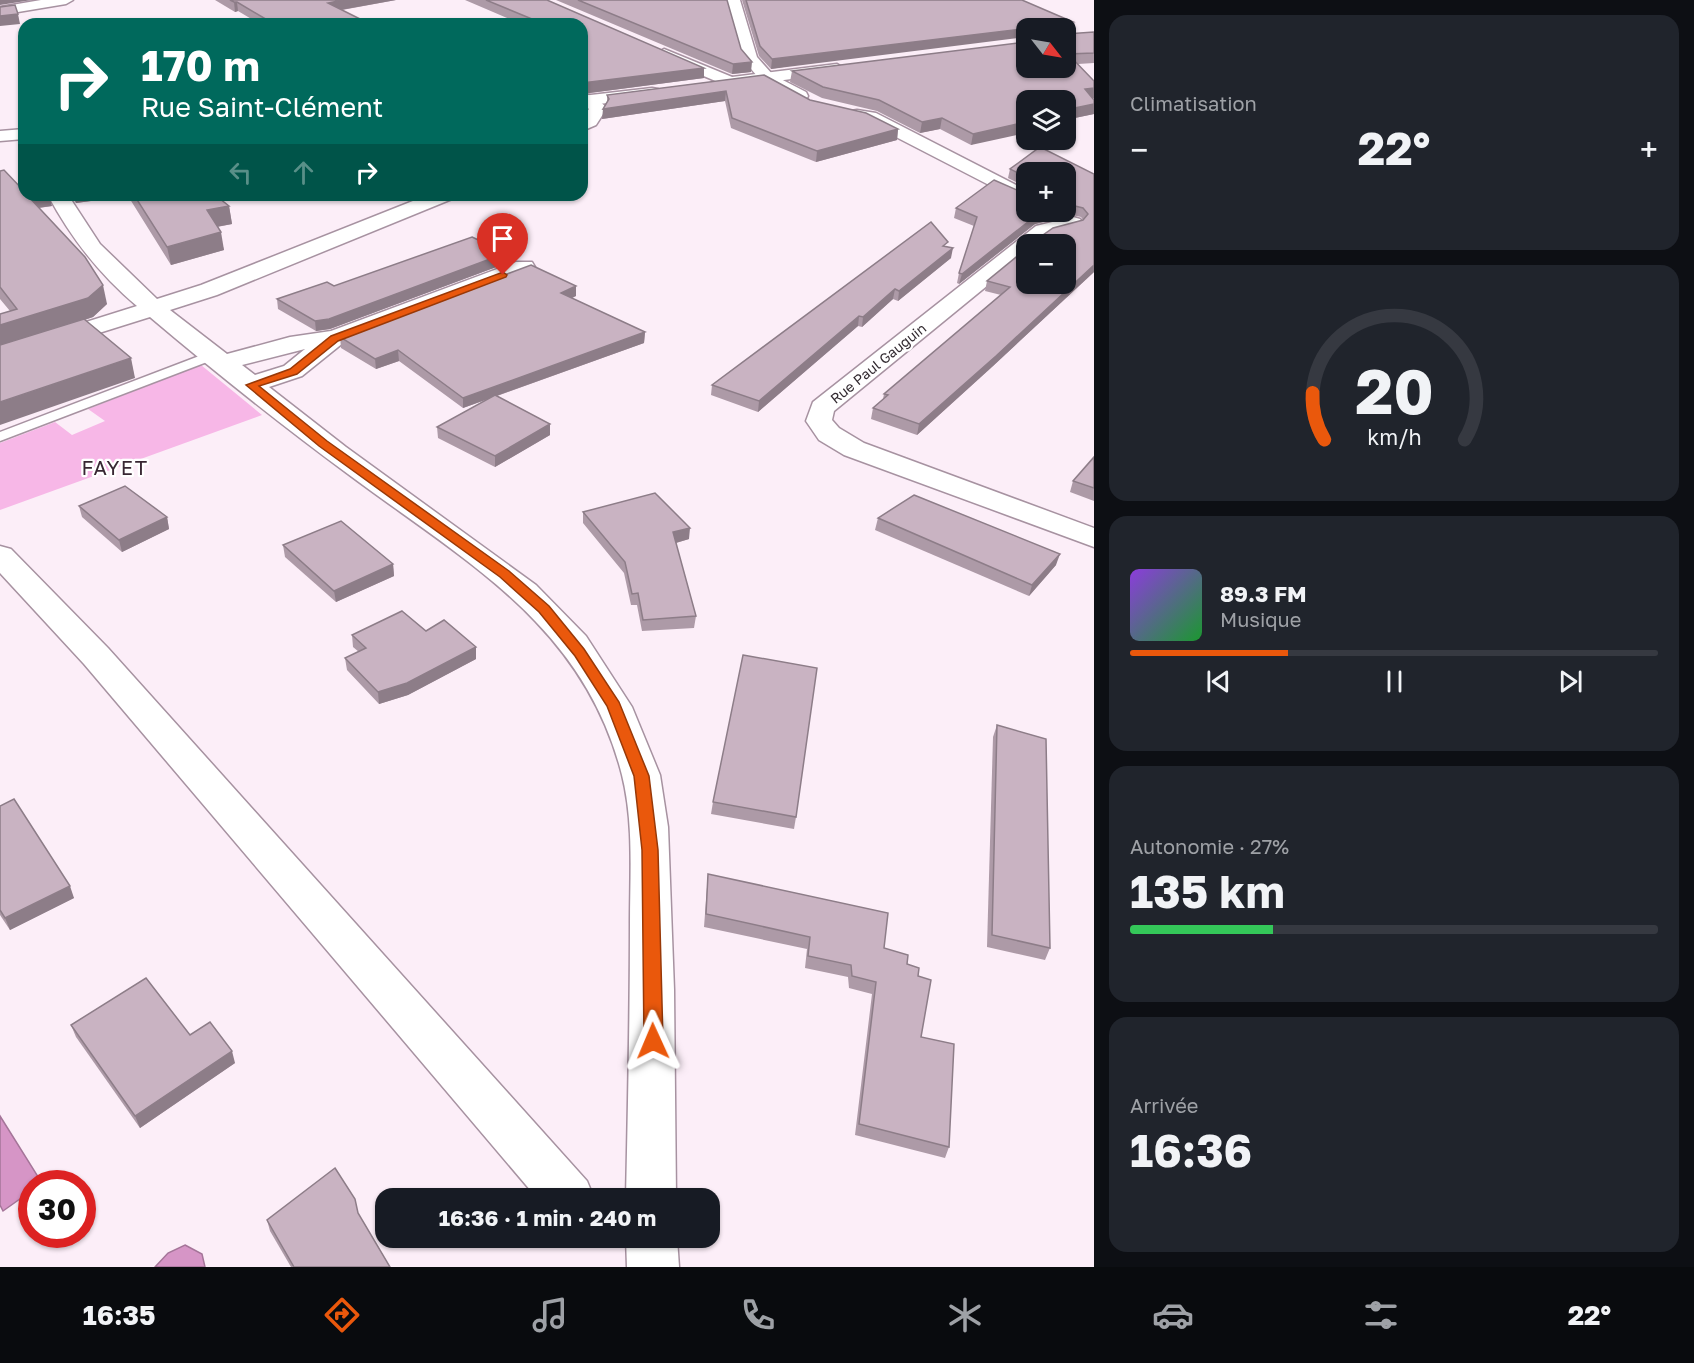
<!DOCTYPE html>
<html lang="fr">
<head>
<meta charset="utf-8">
<style>
	body { margin:0; font-family:"Golos Text",sans-serif; background:#20242c; color:#f1f3f6; height:100vh; display:flex; flex-direction:column; font-size:22px; white-space:nowrap }
	* { box-sizing:border-box; margin:0 }
	p { font-size:20px; color:#9ea1a6 }
	.icon { flex:none; width:33px; height:33px; fill:none; stroke:currentColor; stroke-width:2; stroke-linecap:round; stroke-linejoin:round }
	.map { position:relative; flex:1; overflow:hidden }
	.side { display:flex; flex-direction:column; gap:15px; padding:15px; background:#0d0f14; width:600px }
	.side>* { flex:none }
	.guide { position:absolute; left:18px; top:18px; width:570px; height:183px; border-radius:18px; box-shadow:0 2px 4px #0004; background:#00695c; color:#fff; overflow:hidden }
	.needle { width:39px; rotate:121deg }
	.buttons { position:absolute; left:1016px; top:18px; display:grid; gap:12px }
	.buttons a { display:grid; place-items:center; width:60px; height:60px; border-radius:12px; background:#171b24; box-shadow:0 2px 4px #0004; font-size:30px }
	.speed { position:absolute; left:18px; top:1170px; display:flex; gap:12px; font-size:30px; font-weight:700; text-align:center }
	.speed>* { display:grid; place-content:center; width:78px; height:78px; border-radius:50%; background:#171b24; box-shadow:0 2px 4px #0004; line-height:1 }
	.speed .limit { border:9px solid #d22; background:#fff; color:#111 }
	.pin { position:absolute; display:grid; place-items:center; width:51px; height:51px; color:#fff; margin:-62px -26px; border-radius:50% 50% 50% 0; rotate:-45deg; box-shadow:0 0 6px #0007 }
	.pin .icon { rotate:45deg }
	.me { position:absolute; width:66px; margin:-33px; rotate:359deg; stroke-linejoin:round; filter:drop-shadow(0 0 4px #0008) }
	.turn { display:flex; align-items:center; gap:21px; height:126px; padding:0 24px; font-size:27px }
	.turn .icon { width:78px; height:78px; stroke-width:2.5 }
	.turn b { display:block; font-size:42px; line-height:51px }
	.lanes { display:flex; align-items:center; height:57px; padding:0 24px; background:#0003; justify-content:center; gap:30px; direction:ltr }
	.lanes .off { opacity:.35 }
	.big { font-size:45px; font-weight:700; line-height:1.1 }
	.side .card { flex:1; display:flex; flex-direction:column; justify-content:center; gap:9px; min-width:0; padding:0 21px; border-radius:18px; background:#20242c }
	.side .dial { align-items:center; gap:0 }
	.dial svg { height:156px; overflow:visible; fill:none; stroke:#363941; stroke-width:7; stroke-linecap:round; text-anchor:middle }
	.dial text { fill:#f1f3f6; stroke:none }
	.song { display:flex; align-items:center; gap:18px }
	.cover { width:72px; height:72px; border-radius:9px; background:linear-gradient(135deg,hsl(270 70% 55%),hsl(130 70% 35%)) }
	.played { height:6px; border-radius:3px; background:linear-gradient(90deg,#ea580c 30%,#363941 30%) }
	.keys { display:flex; justify-content:space-around; direction:ltr }
	.heat { display:flex; justify-content:space-between; align-items:center; font-size:33px; direction:ltr }
	.charge { height:9px; border-radius:4px; background:linear-gradient(90deg,#34c759 27%,#363941 0) }
	.trip { position:absolute; left:375px; top:1188px; width:345px; height:60px; border-radius:18px; background:#171b24; box-shadow:0 2px 4px #0004; font-weight:700; line-height:60px; text-align:center }
	.dock { display:flex; height:96px; justify-content:space-around; align-items:center; background:#090b0e; color:#9ea1a6 }
	.dock .icon { width:42px; height:42px }
	.dock .selected { color:#ea580c }
	.dock b { font-size:27px; color:#f1f3f6 }
	main { display:flex; flex:1; min-height:0 }
	.map>svg:first-child { display:block }
	.green { fill:#f7b7e7 }
	.water { fill:#d695c6; stroke:#a57599; stroke-width:1.5 }
	.lines { fill:none; stroke-linecap:round; stroke-linejoin:round }
	.lane-casing { stroke:#a792a1; stroke-width:3 }
	.street-casing { stroke:#a792a1; stroke-width:3 }
	.secondary-casing { stroke:#a792a1; stroke-width:3 }
	.lane { fill:#fff; fill-rule:evenodd }
	.street { fill:#fff; fill-rule:evenodd }
	.secondary { fill:#fff; fill-rule:evenodd }
	.wall { fill:#ad9aa7 }
	.shaded-wall { fill:#8d7d88 }
	.building { fill:#c9b3c2; stroke:#8d7d88; stroke-width:1.5 }
	.route { fill:#ea580c; stroke:#983908; stroke-width:1.5 }
	.labels { text-anchor:middle; dominant-baseline:central; stroke-width:4.5; stroke-linejoin:round; paint-order:stroke }
	.far-street-label { font-size:14px; fill:#322a30; stroke:#fff }
	.quarter-label { font-size:20px; letter-spacing:1.5px; fill:#382733; stroke:#fff }
</style>
</head>
<body>
<main>
<div class="map">
<svg width="1094" height="1267" viewBox="0 0 1094 1267">
	<rect width="100%" height="100%" fill="#fceef8"/>
	<path class="green" d="M 201,365 L 262,415 L 0,510 L 0,443 L 55,422 L 72,435 L 105,421 L 88,409 Z"/>
	<g class="water">
		<path d="M 0,1116 L 42,1183 L 32,1184 L 31,1191 L 3,1211 L 0,1205 Z"/>
		<path d="M 185,1245 L 202,1254 L 205,1267 L 155,1267 L 168,1253 Z"/>
	</g>
	<g class="lines">
		<defs>
			<path id="lane" d="M 215,350 L 222,354 L 220,357 L 0,441 L 0,432 Z"/>
			<g id="street">
				<path d="M 41,0 L 73,0 L 66,4 L 0,15 L 0,7 Z"/>
				<path d="M 726,0 L 740,0 L 757,57 L 773,75 L 806,92 L 808,96 L 806,100 C 796,102 789,97 780,92 C 738,69 738,43 726,0 Z"/>
				<path d="M 664,49 L 737,79 L 739,82 L 737,85 L 725,85 L 659,57 L 656,54 Z"/>
				<path d="M 588,95 L 594,96 L 607,108 L 596,125 L 582,131 L 582,118 L 589,109 L 582,103 L 582,97 Z"/>
				<path d="M 857,110 L 876,113 L 1026,190 L 1026,204 L 865,121 L 851,119 L 848,115 L 851,111 Z"/>
				<path d="M 48,195 L 68,195 L 100,244 L 157,299 L 201,285 L 428,195 L 455,195 L 452,199 L 217,295 L 170,310 L 227,354 L 290,337 L 331,331 L 516,262 L 532,262 L 535,267 L 532,272 L 343,343 L 302,376 L 269,387 L 346,447 L 536,585 L 586,636 L 632,707 L 660,775 L 668,827 L 674,990 L 676,1198 L 626,1198 C 628,1106 630,1015 630,923 C 630,874 634,823 622,775 C 584,624 463,560 348,474 C 280,424 214,371 150,317 L 0,364 L 0,349 L 137,306 C 99,274 71,238 48,195 ZM 305,349 L 284,366 L 255,375 L 242,365 Z"/>
				<path d="M 1073,217 L 1080,219 L 1083,223 L 1080,227 L 1050,235 L 1038,244 L 1026,244 L 1026,254 L 834,411 L 832,420 L 839,428 L 864,443 L 1094,528 L 1094,547 L 844,455 L 819,440 L 806,421 L 813,402 L 1036,226 Z"/>
				<path d="M 0,546 L 11,549 L 108,648 L 587,1181 L 594,1198 L 537,1198 L 84,664 L 0,573 Z"/>
				<path d="M 626,1238 L 677,1238 L 679,1267 L 627,1267 Z"/>
			</g>
			<g id="secondary">
				<path d="M 837,64 L 845,69 L 843,72 L 724,88 L 716,83 L 724,78 Z"/>
				<path d="M 652,88 L 658,89 L 660,93 L 658,97 L 582,106 L 582,96 Z"/>
				<path d="M 24,129 L 24,139 L 0,141 L 0,131 Z"/>
			</g>
		</defs>
		<use href="#lane" class="lane-casing"/>
		<use href="#street" class="street-casing"/>
		<use href="#secondary" class="secondary-casing"/>
		<use href="#lane" class="lane"/>
		<use href="#street" class="street"/>
		<use href="#secondary" class="secondary"/>
	</g>
	<g class="wall">
		<path d="M 215,0 L 396,0 L 342,10 L 369,24 L 260,24 L 238,11 L 235,12 Z"/>
		<path d="M 465,0 L 547,0 L 704,78 L 582,94 L 582,24 L 521,24 Z"/>
		<path d="M 556,0 L 727,0 L 741,49 L 751,72 L 732,74 Z"/>
		<path d="M 742,0 L 1022,0 L 1071,31 L 1066,32 L 1066,34 L 1094,32 L 1094,63 L 1078,64 L 1094,100 L 1094,114 L 1065,120 L 1065,100 L 971,145 L 940,129 L 920,133 L 877,111 L 822,98 L 790,82 L 792,71 L 1026,68 L 1065,28 L 1026,28 L 771,69 L 759,56 Z"/>
		<path d="M 764,75 L 810,100 L 898,129 L 897,140 L 816,162 L 731,128 L 725,101 L 602,119 L 607,102 L 607,95 Z"/>
		<path d="M 1010,169 L 1094,174 L 1094,272 L 993,366 L 917,435 L 871,419 L 873,408 L 883,399 L 884,394 L 1001,295 L 985,291 L 987,281 L 1065,244 L 1029,244 L 1031,237 L 1040,237 L 1083,220 L 1081,217 L 1072,215 L 1035,224 L 959,284 L 957,283 L 959,273 L 974,226 L 954,218 L 956,208 L 1065,212 L 1026,172 L 1026,187 L 1008,178 Z"/>
		<path d="M 0,171 L 23,190 L 52,206 L 39,208 L 107,304 L 93,317 L 85,320 L 135,378 L 10,311 L 0,299 Z"/>
		<path d="M 70,195 L 215,195 L 229,206 L 232,224 L 217,227 L 224,250 L 171,265 L 128,196 L 76,203 Z"/>
		<path d="M 947,247 L 951,258 L 898,301 L 893,299 L 862,327 L 858,326 L 758,412 L 711,395 L 712,385 Z"/>
		<path d="M 506,253 L 507,263 L 330,329 L 316,331 L 278,309 L 277,299 L 334,286 Z"/>
		<path d="M 576,296 L 572,298 L 645,332 L 644,343 L 497,396 L 550,435 L 495,467 L 438,438 L 437,427 L 488,399 L 463,408 L 399,361 L 376,369 L 341,348 L 340,337 Z"/>
		<path d="M 1094,457 L 1094,501 L 1070,492 L 1073,481 Z"/>
		<path d="M 79,506 L 167,517 L 169,529 L 122,552 L 82,517 Z"/>
		<path d="M 583,512 L 689,539 L 676,543 L 696,616 L 694,628 L 642,631 L 637,605 L 631,605 L 624,573 L 583,523 Z"/>
		<path d="M 878,518 L 1056,565 L 1029,596 L 875,530 Z"/>
		<path d="M 283,545 L 393,564 L 394,576 L 336,602 L 285,557 Z"/>
		<path d="M 426,631 L 476,659 L 408,695 L 379,704 L 347,670 L 345,658 L 359,652 L 353,647 L 352,635 Z"/>
		<path d="M 997,725 L 1050,948 L 1045,960 L 987,947 L 993,737 Z"/>
		<path d="M 713,802 L 796,817 L 794,829 L 711,814 Z"/>
		<path d="M 0,806 L 74,898 L 10,930 L 0,915 Z"/>
		<path d="M 708,874 L 884,948 L 907,964 L 918,976 L 921,1037 L 949,1147 L 945,1158 L 855,1135 L 872,994 L 849,988 L 848,977 L 805,968 L 807,949 L 704,927 Z"/>
		<path d="M 71,1025 L 190,1035 L 235,1063 L 140,1128 L 76,1037 Z"/>
		<path d="M 358,1213 L 390,1267 L 291,1267 L 270,1231 L 267,1220 Z"/>
	</g>
	<g class="shaded-wall">
		<path d="M 0,0 L 32,0 L 0,5 Z"/>
		<path d="M 343,0 L 396,0 L 329,12 L 328,3 Z"/>
		<path d="M 234,2 L 237,2 L 238,11 L 235,12 Z"/>
		<path d="M 18,14 L 20,24 L 0,26 L 0,16 Z"/>
		<path d="M 1073,22 L 1071,31 L 1065,32 L 1066,23 Z"/>
		<path d="M 1026,28 L 1026,37 L 771,69 L 772,59 L 1030,28 Z"/>
		<path d="M 752,62 L 751,72 L 732,74 L 733,64 Z"/>
		<path d="M 704,68 L 704,78 L 582,94 L 582,83 Z"/>
		<path d="M 1094,88 L 1094,98 L 1083,100 L 1085,89 Z"/>
		<path d="M 726,91 L 725,101 L 602,119 L 603,109 Z"/>
		<path d="M 586,99 L 586,109 L 582,118 L 582,107 Z"/>
		<path d="M 1094,104 L 1094,114 L 1065,120 L 1065,110 Z"/>
		<path d="M 942,118 L 940,129 L 920,133 L 922,122 Z"/>
		<path d="M 1026,122 L 1026,133 L 971,145 L 973,134 Z"/>
		<path d="M 898,129 L 897,140 L 816,162 L 817,151 Z"/>
		<path d="M 25,195 L 49,195 L 52,206 L 29,209 Z"/>
		<path d="M 74,195 L 127,195 L 128,196 L 76,203 Z"/>
		<path d="M 229,206 L 232,224 L 210,228 L 207,210 Z"/>
		<path d="M 1075,206 L 1072,215 L 1035,224 L 959,284 L 962,274 L 1038,214 L 1050,212 L 1065,212 L 1065,208 Z"/>
		<path d="M 221,232 L 224,250 L 171,265 L 167,247 Z"/>
		<path d="M 953,248 L 951,258 L 898,301 L 899,291 Z"/>
		<path d="M 506,253 L 507,263 L 330,329 L 316,331 L 315,321 Z"/>
		<path d="M 1094,265 L 1094,272 L 993,366 L 917,435 L 919,424 Z"/>
		<path d="M 103,285 L 107,304 L 93,317 L 0,347 L 0,325 Z"/>
		<path d="M 576,286 L 576,296 L 561,303 L 561,293 Z"/>
		<path d="M 895,289 L 893,299 L 862,327 L 863,317 Z"/>
		<path d="M 859,316 L 858,326 L 758,412 L 759,401 Z"/>
		<path d="M 645,332 L 644,343 L 463,408 L 463,398 Z"/>
		<path d="M 398,350 L 399,361 L 376,369 L 375,359 Z"/>
		<path d="M 131,358 L 135,378 L 0,425 L 0,402 Z"/>
		<path d="M 550,424 L 550,435 L 495,467 L 495,456 Z"/>
		<path d="M 167,517 L 169,529 L 122,552 L 119,540 Z"/>
		<path d="M 690,528 L 689,539 L 672,544 L 673,532 Z"/>
		<path d="M 1060,554 L 1056,565 L 1029,596 L 1032,585 Z"/>
		<path d="M 393,564 L 394,576 L 336,602 L 334,591 Z"/>
		<path d="M 476,647 L 476,659 L 408,695 L 379,704 L 378,692 Z"/>
		<path d="M 70,886 L 74,898 L 10,930 L 5,918 Z"/>
		<path d="M 232,1051 L 235,1063 L 140,1128 L 135,1116 Z"/>
	</g>
	<g class="building">
		<path d="M 230,0 L 343,0 L 328,3 L 370,24 L 274,24 L 237,2 L 234,2 Z"/>
		<path d="M 486,0 L 547,0 L 704,68 L 582,83 L 582,24 L 544,24 Z"/>
		<path d="M 578,0 L 727,0 L 741,49 L 752,62 L 733,64 Z"/>
		<path d="M 746,0 L 1022,0 L 1073,22 L 1066,23 L 1066,34 L 1094,32 L 1094,53 L 1068,54 L 1094,81 L 1094,88 L 1085,89 L 1094,100 L 1094,104 L 1065,110 L 1065,100 L 1026,100 L 1026,122 L 973,134 L 942,118 L 922,122 L 879,100 L 823,87 L 792,71 L 1026,42 L 1026,68 L 1065,68 L 1065,28 L 1030,28 L 772,59 L 760,46 Z"/>
		<path d="M 15,5 L 18,14 L 0,16 L 0,7 Z"/>
		<path d="M 764,75 L 810,100 L 866,113 L 898,129 L 817,151 L 732,118 L 726,91 L 603,109 L 609,99 L 607,95 Z"/>
		<path d="M 582,96 L 586,99 L 582,107 Z"/>
		<path d="M 1040,147 L 1094,174 L 1094,265 L 996,356 L 919,424 L 873,408 L 888,395 L 884,394 L 1010,287 L 987,281 L 1026,249 L 1026,284 L 1065,284 L 1065,244 L 1030,244 L 1031,237 L 1040,237 L 1053,228 L 1083,220 L 1088,214 L 1083,208 L 1075,206 L 1065,208 L 1065,172 L 1026,172 L 1026,177 L 1010,169 Z"/>
		<path d="M 24,166 L 24,195 L 27,195 L 85,257 L 103,285 L 88,298 L 0,325 L 0,314 L 17,309 L 0,287 L 0,171 L 4,170 L 23,190 L 19,167 Z"/>
		<path d="M 994,180 L 1026,194 L 1026,212 L 1050,212 L 1038,214 L 962,274 L 959,273 L 977,217 L 956,208 Z"/>
		<path d="M 134,195 L 215,195 L 229,206 L 207,210 L 221,232 L 167,247 Z"/>
		<path d="M 931,222 L 948,242 L 943,246 L 953,248 L 899,291 L 895,289 L 863,317 L 859,316 L 759,401 L 712,385 Z"/>
		<path d="M 472,237 L 506,253 L 329,319 L 315,321 L 277,299 L 327,282 L 334,286 Z"/>
		<path d="M 531,265 L 576,286 L 561,293 L 645,332 L 463,398 L 398,350 L 375,359 L 340,337 Z"/>
		<path d="M 84,319 L 131,358 L 0,402 L 0,345 Z"/>
		<path d="M 495,395 L 550,424 L 495,456 L 437,427 Z"/>
		<path d="M 1094,457 L 1094,488 L 1073,481 Z"/>
		<path d="M 125,486 L 167,517 L 119,540 L 79,506 Z"/>
		<path d="M 655,493 L 690,528 L 673,532 L 696,616 L 643,620 L 638,593 L 632,594 L 625,562 L 583,512 Z"/>
		<path d="M 914,495 L 1060,554 L 1032,585 L 878,518 Z"/>
		<path d="M 341,521 L 393,564 L 334,591 L 283,545 Z"/>
		<path d="M 402,611 L 426,631 L 444,620 L 476,647 L 407,683 L 378,692 L 345,658 L 366,648 L 352,635 Z"/>
		<path d="M 743,655 L 817,668 L 796,817 L 713,802 Z"/>
		<path d="M 997,725 L 1046,739 L 1050,948 L 992,935 Z"/>
		<path d="M 14,799 L 70,886 L 5,918 L 0,910 L 0,806 Z"/>
		<path d="M 708,874 L 888,913 L 884,948 L 908,955 L 907,964 L 919,968 L 918,976 L 931,980 L 921,1037 L 954,1044 L 949,1147 L 859,1124 L 876,982 L 852,976 L 851,965 L 808,956 L 810,937 L 706,914 Z"/>
		<path d="M 146,978 L 190,1035 L 210,1022 L 232,1051 L 135,1116 L 71,1025 Z"/>
		<path d="M 335,1168 L 355,1199 L 358,1213 L 390,1267 L 294,1267 L 267,1220 Z"/>
	</g>
	<path class="route" d="M 503,272 L 507,275 L 506,277 L 338,341 L 297,374 L 259,386 L 327,441 L 509,571 L 549,606 L 584,649 L 619,702 L 649,776 L 658,850 L 663,1041 L 660,1047 L 653,1049 L 647,1047 L 644,1041 L 642,850 L 634,776 L 607,706 L 575,656 L 539,612 L 500,577 L 319,446 L 246,385 L 290,369 L 331,336 Z"/>
	<g class="labels">
		<g class="far-street-label">
			<text transform="translate(878 363) rotate(-39)">Rue Paul Gauguin</text>
		</g>
		<g class="quarter-label">
			<text x="115" y="467">FAYET</text>
		</g>
	</g>
</svg>
<div class="buttons">
<a><svg class="needle" viewBox="-14 -14 28 28"><path d="M0-13l5 13h-10z" fill="#e53935"/><path d="M0 13l5-13h-10z" fill="#9ea1a6"/></svg></a>
<a><svg class="icon" aria-label="layers" viewBox="0 0 24 24"><path d="M12 4l9 5-9 5-9-5zM3 14l9 5 9-5"/></svg></a>
<a>+</a>
<a>−</a>
</div>
<div class="speed"><div class="limit">30</div></div>
<div class="pin" style="left:503px;top:275px;background:#d93025"><svg class="icon" aria-label="arrive" viewBox="0 0 24 24"><path d="M6 21V4h12l-3 4 3 4H6"/></svg></div>
<svg class="me" style="left:653px;top:1041px" viewBox="-20 -20 40 40"><path d="M0-17L14 15 0 8-14 15z" fill="#ea580c" stroke="#fff" stroke-width="4"/></svg>
<div class="trip">16:36 · 1 min · 240 m</div>
<div class="guide">
<div class="turn"><svg class="icon" aria-label="right" viewBox="0 0 24 24"><path d="M7 20v-9h11M14 6l5 5-5 5"/></svg><div><b>170 m</b>Rue Saint-Clément</div></div>
<div class="lanes"><svg class="icon off" aria-label="left" viewBox="0 0 24 24"><path d="M17 20v-9H6M10 6l-5 5 5 5"/></svg><svg class="icon off" aria-label="ahead" viewBox="0 0 24 24"><path d="M12 20V5M6 11l6-6 6 6"/></svg><svg class="icon" aria-label="right" viewBox="0 0 24 24"><path d="M7 20v-9h11M14 6l5 5-5 5"/></svg></div>
</div>
</div>
<section class="side">
<div class="card"><p>Climatisation</p>
<div class="heat"><a>−</a><b class="big">22°</b><a>+</a></div>
</div>
<div class="card dial"><svg viewBox="0 0 100 80">
<path d="M14 69A42 42 0 1 1 86 69"/>
<path d="M14 69A42 42 0 0 1 8 45" stroke="#ea580c"/>
<text x="50" y="56" font-size="32" font-weight="700">20</text>
<text x="50" y="72" font-size="11">km/h</text>
</svg></div>
<div class="card">
<div class="song"><i class="cover"></i><div><b>89.3 FM</b><p>Musique</p></div></div>
<div class="played"></div>
<div class="keys"><svg class="icon" aria-label="previous" viewBox="0 0 24 24"><path d="M18 5L8 12l10 7zM5 5v14"/></svg><svg class="icon" aria-label="pause" viewBox="0 0 24 24"><path d="M8 5v14M16 5v14"/></svg><svg class="icon" aria-label="next" viewBox="0 0 24 24"><path d="M6 5l10 7-10 7zM19 5v14"/></svg></div>
</div>
<div class="card"><p>Autonomie · 27%</p><b class="big">135 km</b><div class="charge"></div></div>
<div class="card"><p>Arrivée</p><b class="big">16:36</b></div>
</section>
</main>
<nav class="dock">
<b>16:35</b>
<svg class="icon selected" aria-label="directions" viewBox="0 0 24 24"><path d="M12 3l9 9-9 9-9-9zM9 14v-3h6M13 9l2 2-2 2"/></svg>
<svg class="icon" aria-label="music" viewBox="0 0 24 24"><path d="M9 18V5l10-2v13"/><circle cx="6" cy="18" r="3"/><circle cx="16" cy="16" r="3"/></svg>
<svg class="icon" aria-label="phone" viewBox="0 0 24 24"><path d="M5 4h4l2 5-3 2q2 4 5 5l2-3 5 2v4C11 20 4 13 5 4z"/></svg>
<svg class="icon" aria-label="climate" viewBox="0 0 24 24"><path d="M12 3v18M4 7l16 10M4 17L20 7"/></svg>
<svg class="icon" aria-label="car" viewBox="0 0 24 24"><path d="M5 17H2v-5l4-1 3-4h7l3 4 3 1v5h-3M9 17h6M6 11h13"/><circle cx="7" cy="17" r="2"/><circle cx="17" cy="17" r="2"/></svg>
<svg class="icon" aria-label="filters" viewBox="0 0 24 24"><path d="M4 7h16M4 17h16"/><circle cx="9" cy="7" r="2"/><circle cx="15" cy="17" r="2"/></svg>
<b>22°</b>
</nav>
</body>
</html>
